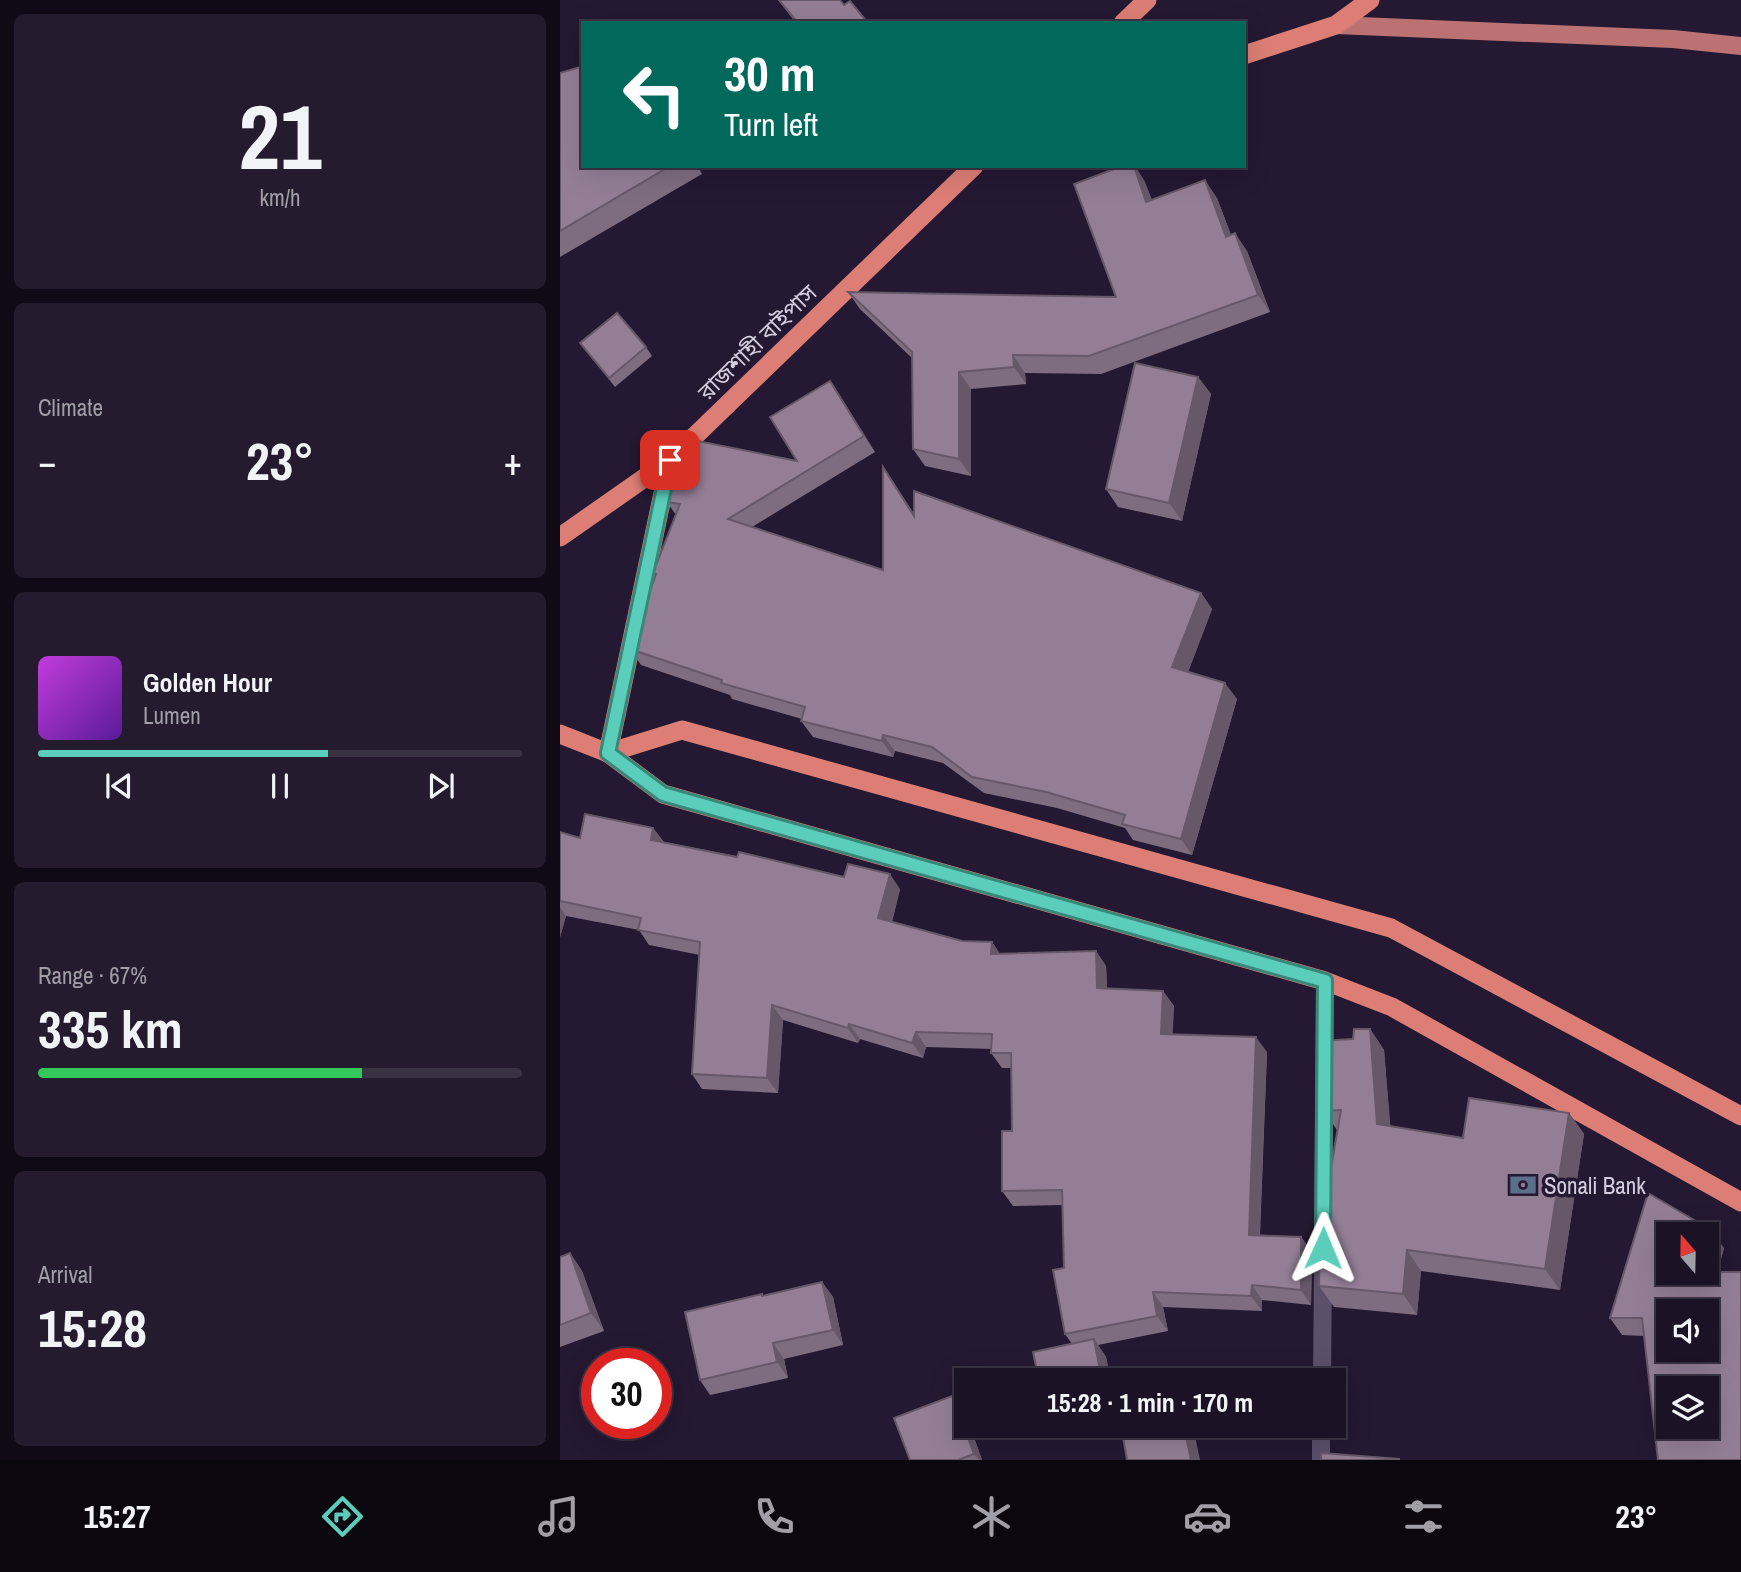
<!DOCTYPE html>
<html lang="en">
<head>
<meta charset="utf-8">
<style>
	body { margin:0; font-family:"Archivo Narrow","Noto Sans Bengali",sans-serif; background:#241b2e; color:#f1f3f6; height:100vh; display:flex; flex-direction:column; font-size:26px; white-space:nowrap }
	* { box-sizing:border-box; margin:0 }
	p { font-size:23px; color:#a09ea7 }
	.icon { flex:none; width:38px; height:38px; fill:none; stroke:currentColor; stroke-width:2; stroke-linecap:round; stroke-linejoin:round }
	.map { position:relative; flex:1; overflow:hidden }
	.details { display:flex; flex-direction:column; gap:14px; padding:14px; background:#0f0a15; width:560px }
	.details>* { flex:none }
	.hud { position:absolute; left:21px; top:21px; width:665px; height:147px; border-radius:0px; box-shadow:0 7px 28px #0002,0 0 0 2px #393243; background:#00695c; color:#fff; overflow:hidden }
	.needle { width:46px; rotate:340deg }
	.fabs { position:absolute; left:1096px; top:1222px; display:grid; gap:14px }
	.fabs a { display:grid; place-items:center; width:63px; height:63px; border-radius:0px; background:#1b1226; box-shadow:0 7px 28px #0002,0 0 0 2px #393243; font-size:35px }
	.speed { position:absolute; left:21px; top:1348px; display:flex; gap:14px; font-size:35px; font-weight:700; text-align:center }
	.speed>* { display:grid; place-content:center; width:91px; height:91px; border-radius:50%; background:#1b1226; box-shadow:0 7px 28px #0002,0 0 0 2px #393243; line-height:1 }
	.speed .limit { border:10px solid #d22; background:#fff; color:#111 }
	.pin { position:absolute; display:grid; place-items:center; width:60px; height:60px; color:#fff; margin:-30px; border-radius:14px; box-shadow:0 4px 10px #0006 }
	.me { position:absolute; width:77px; margin:-38px; rotate:1deg; stroke-linejoin:round; filter:drop-shadow(0 0 5px #0008) }
	.turn { display:flex; align-items:center; gap:24px; height:147px; padding:0 28px; font-size:32px }
	.turn .icon { width:91px; height:91px; stroke-width:2.5 }
	.turn b { display:block; font-size:49px; line-height:60px }
	.big { font-size:52px; font-weight:700; line-height:1.1 }
	.details .widget { flex:1; display:flex; flex-direction:column; justify-content:center; gap:10px; min-width:0; padding:0 24px; border-radius:10px; background:#241b2e }
	.details .dial { align-items:center; gap:0 }
	.dial b { font-size:91px; line-height:1 }
	.song { display:flex; align-items:center; gap:21px }
	.cover { width:84px; height:84px; border-radius:10px; background:linear-gradient(135deg,hsl(290 70% 55%),hsl(270 70% 35%)) }
	.played { height:7px; border-radius:4px; background:linear-gradient(90deg,#5bcebb 60%,#393243 60%) }
	.keys { display:flex; justify-content:space-around; direction:ltr }
	.heat { display:flex; justify-content:space-between; align-items:center; font-size:38px; direction:ltr }
	.charge { height:10px; border-radius:5px; background:linear-gradient(90deg,#34c759 67%,#393243 0) }
	.trip { position:absolute; left:394px; top:1368px; width:392px; height:70px; border-radius:0px; background:#1b1226; box-shadow:0 7px 28px #0002,0 0 0 2px #393243; font-weight:700; line-height:70px; text-align:center }
	.menu { display:flex; height:112px; justify-content:space-around; align-items:center; background:#0b070f; color:#a09ea7 }
	.menu .icon { width:49px; height:49px }
	.menu .active { color:#5bcebb }
	.menu b { font-size:32px; color:#f1f3f6 }
	main { display:flex; flex:1; min-height:0 }
	.map>svg:first-child { display:block }
	.lines { fill:none; stroke-linecap:round; stroke-linejoin:round }
	.minor { stroke:#5b4f6c; stroke-width:18 }
	.primary { stroke:#bc7273; stroke-width:18 }
	.trunk { stroke:#dc7e75; stroke-width:19 }
	.wall { fill:#7e6c81 }
	.shaded-wall { fill:#675869 }
	.building { fill:#937e96; stroke:#675869; stroke-width:2; fill-rule:evenodd }
	.route-casing { stroke:#3b867a; stroke-width:18 }
	.route { stroke:#5bcebb; stroke-width:12 }
	.labels { text-anchor:middle; dominant-baseline:central; stroke-width:7; stroke-linejoin:round; paint-order:stroke }
	.street-label { font-size:23px; fill:#d5cee0; stroke:#241832 }
	.poi-label { font-size:23px; fill:#d5cee0; stroke:#241832; text-anchor:start }
</style>
</head>
<body>
<main>
<section class="details">
<div class="widget dial"><b>21</b><p>km/h</p></div>
<div class="widget"><p>Climate</p>
<div class="heat"><a>−</a><b class="big">23°</b><a>+</a></div>
</div>
<div class="widget">
<div class="song"><i class="cover"></i><div><b>Golden Hour</b><p>Lumen</p></div></div>
<div class="played"></div>
<div class="keys"><svg class="icon" aria-label="previous" viewBox="0 0 24 24"><path d="M18 5L8 12l10 7zM5 5v14"/></svg><svg class="icon" aria-label="pause" viewBox="0 0 24 24"><path d="M8 5v14M16 5v14"/></svg><svg class="icon" aria-label="next" viewBox="0 0 24 24"><path d="M6 5l10 7-10 7zM19 5v14"/></svg></div>
</div>
<div class="widget"><p>Range · 67%</p><b class="big">335 km</b><div class="charge"></div></div>
<div class="widget"><p>Arrival</p><b class="big">15:28</b></div>
</section>
<div class="map">
<svg width="1181" height="1460" viewBox="0 0 1181 1460">
	<rect width="100%" height="100%" fill="#241832"/>
	<g class="lines">
		<g class="minor">
			<path d="M 763,1233 L 765,981"/>
			<path d="M 762,1381 L 763,1268"/>
			<path d="M 761,1460 L 761,1426"/>
		</g>
		<path class="primary" d="M 776,25 L 1113,39 L 1181,46"/>
		<g class="trunk">
			<path d="M 563,23 L 587,0"/>
			<path d="M 684,55 L 776,25 L 810,0"/>
			<path d="M 0,537 L 110,460 L 414,166"/>
			<path d="M 0,734 L 48,753 L 103,794 L 765,981 L 832,1007 L 1181,1202"/>
			<path d="M 48,753 L 122,730 L 831,928 L 1181,1116"/>
			<path d="M 48,753 L 110,460"/>
		</g>
	</g>
	<g class="wall">
		<path d="M 218,0 L 280,0 L 284,5 L 308,23 L 236,23 Z"/>
		<path d="M 0,73 L 23,166 L 139,166 L 138,167 L 142,174 L 0,257 Z"/>
		<path d="M 146,166 L 156,166 L 150,170 Z"/>
		<path d="M 584,180 L 592,200 L 657,198 L 671,235 L 687,251 L 710,312 L 541,374 L 465,373 L 466,384 L 411,389 L 411,476 L 365,466 L 353,449 L 352,358 L 300,309 L 288,292 L 556,297 Z"/>
		<path d="M 20,343 L 86,347 L 92,356 L 55,387 Z"/>
		<path d="M 638,377 L 651,394 L 622,521 L 558,507 L 546,489 Z"/>
		<path d="M 270,381 L 315,452 L 192,527 L 323,570 L 334,483 L 354,514 L 641,593 L 652,609 L 628,672 L 677,699 L 632,855 L 573,840 L 565,828 L 497,808 L 424,793 L 383,763 L 335,751 L 333,757 L 253,737 L 241,721 L 242,719 L 172,699 L 170,695 L 81,665 L 70,649 L 96,577 L 93,573 L 116,515 L 107,502 L 237,461 Z"/>
		<path d="M 93,828 L 104,842 L 284,877 L 340,889 L 332,922 L 402,941 L 432,942 L 440,954 L 536,951 L 546,966 L 547,988 L 603,991 L 614,1006 L 612,1035 L 707,1052 L 700,1235 L 741,1237 L 752,1252 L 751,1305 L 702,1300 L 702,1311 L 603,1307 L 608,1331 L 538,1345 L 546,1357 L 551,1381 L 479,1381 L 512,1344 L 505,1334 L 503,1205 L 453,1206 L 442,1191 L 452,1131 L 451,1068 L 442,1068 L 431,1053 L 432,1049 L 366,1047 L 363,1058 L 300,1039 L 298,1043 L 223,1020 L 218,1093 L 142,1089 L 132,1074 L 140,955 L 89,945 L 79,930 L 6,916 L 0,937 L 0,832 L 20,838 Z"/>
		<path d="M 810,1029 L 824,1050 L 830,1126 L 903,1138 L 1009,1113 L 1024,1134 L 1000,1290 L 861,1271 L 857,1315 L 774,1307 L 759,1286 L 777,1130 L 764,1111 L 793,1039 Z"/>
		<path d="M 1164,1248 L 1157,1273 L 1084,1336 L 1062,1335 L 1050,1318 Z"/>
		<path d="M 10,1253 L 22,1271 L 44,1331 L 0,1347 L 0,1257 Z"/>
		<path d="M 262,1282 L 273,1297 L 283,1345 L 224,1359 L 228,1378 L 150,1395 L 140,1380 L 203,1296 Z"/>
		<path d="M 405,1413 L 422,1460 L 350,1460 Z"/>
		<path d="M 496,1426 L 515,1426 L 498,1430 Z"/>
	</g>
	<g class="shaded-wall">
		<path d="M 574,166 L 575,166 L 584,180 L 599,219 L 586,202 Z"/>
		<path d="M 645,180 L 657,198 L 678,254 L 666,237 Z"/>
		<path d="M 675,233 L 687,251 L 710,312 L 698,295 Z"/>
		<path d="M 453,355 L 465,373 L 466,384 L 454,367 Z"/>
		<path d="M 399,372 L 411,389 L 411,476 L 399,459 Z"/>
		<path d="M 638,377 L 651,394 L 622,521 L 609,503 Z"/>
		<path d="M 270,381 L 281,397 L 315,452 L 304,436 Z"/>
		<path d="M 323,467 L 334,483 L 365,532 L 354,516 Z"/>
		<path d="M 641,593 L 652,609 L 624,683 L 612,667 Z"/>
		<path d="M 665,683 L 677,699 L 632,855 L 621,839 Z"/>
		<path d="M 323,735 L 335,751 L 333,757 L 322,741 Z"/>
		<path d="M 93,828 L 104,843 L 91,840 Z"/>
		<path d="M 330,874 L 340,889 L 329,933 L 318,918 Z"/>
		<path d="M 0,907 L 6,916 L 0,937 Z"/>
		<path d="M 432,942 L 442,957 L 431,954 Z"/>
		<path d="M 536,951 L 546,966 L 548,1003 L 537,988 Z"/>
		<path d="M 603,991 L 614,1006 L 612,1049 L 601,1034 Z"/>
		<path d="M 212,1005 L 223,1020 L 218,1093 L 207,1078 Z"/>
		<path d="M 289,1024 L 300,1039 L 298,1043 L 288,1028 Z"/>
		<path d="M 810,1029 L 824,1050 L 832,1145 L 817,1124 Z"/>
		<path d="M 356,1032 L 366,1047 L 363,1058 L 352,1043 Z"/>
		<path d="M 696,1037 L 707,1052 L 699,1250 L 689,1235 Z"/>
		<path d="M 1009,1113 L 1024,1134 L 1000,1290 L 985,1269 Z"/>
		<path d="M 1151,1230 L 1164,1248 L 1152,1291 L 1140,1272 L 1146,1272 L 1146,1249 Z"/>
		<path d="M 741,1237 L 752,1252 L 751,1305 L 741,1290 Z"/>
		<path d="M 847,1250 L 861,1271 L 857,1315 L 843,1294 Z"/>
		<path d="M 10,1253 L 22,1271 L 44,1331 L 31,1313 Z"/>
		<path d="M 262,1282 L 273,1297 L 283,1345 L 273,1330 Z"/>
		<path d="M 692,1285 L 702,1300 L 702,1311 L 691,1296 Z"/>
		<path d="M 593,1292 L 603,1307 L 608,1331 L 597,1316 Z"/>
		<path d="M 534,1339 L 546,1357 L 551,1381 L 542,1381 Z"/>
		<path d="M 213,1343 L 224,1359 L 228,1378 L 217,1362 Z"/>
		<path d="M 392,1396 L 405,1413 L 406,1416 L 406,1426 L 410,1426 L 422,1460 L 419,1460 L 414,1454 Z"/>
		<path d="M 624,1426 L 628,1426 L 635,1436 L 640,1460 L 631,1460 Z"/>
	</g>
	<g class="building">
		<path d="M 219,0 L 280,0 L 284,5 L 290,1 L 308,23 L 238,23 Z"/>
		<path d="M 23,66 L 23,166 L 110,166 L 0,231 L 0,73 Z"/>
		<path d="M 562,166 L 574,166 L 586,202 L 645,180 L 666,237 L 675,233 L 698,295 L 529,356 L 453,355 L 454,367 L 399,372 L 399,459 L 353,449 L 352,352 L 288,292 L 556,297 L 514,184 Z"/>
		<path d="M 57,313 L 86,347 L 49,378 L 20,343 Z"/>
		<path d="M 575,363 L 638,377 L 609,503 L 546,489 Z"/>
		<path d="M 270,381 L 304,436 L 168,519 L 323,570 L 323,467 L 354,516 L 354,491 L 641,593 L 612,667 L 665,683 L 621,839 L 562,824 L 565,815 L 486,792 L 412,777 L 372,747 L 323,735 L 322,741 L 241,721 L 245,707 L 161,683 L 162,680 L 70,649 L 96,574 L 93,573 L 120,504 L 107,502 L 120,441 L 123,438 L 237,461 L 210,417 Z"/>
		<path d="M 25,814 L 93,828 L 91,840 L 177,857 L 179,852 L 284,877 L 288,864 L 330,874 L 318,918 L 402,941 L 432,942 L 431,954 L 536,951 L 537,988 L 603,991 L 601,1034 L 696,1037 L 689,1235 L 741,1237 L 741,1290 L 692,1285 L 691,1296 L 593,1292 L 597,1316 L 505,1334 L 493,1270 L 504,1268 L 502,1190 L 442,1191 L 442,1131 L 452,1131 L 451,1053 L 431,1053 L 432,1034 L 356,1032 L 352,1043 L 289,1024 L 288,1028 L 212,1005 L 207,1078 L 132,1074 L 140,942 L 78,930 L 81,918 L 0,901 L 0,832 L 20,838 Z"/>
		<path d="M 794,1029 L 810,1029 L 817,1124 L 903,1138 L 909,1098 L 1009,1113 L 985,1269 L 847,1250 L 843,1294 L 759,1286 L 760,1231 L 781,1110 L 764,1111 L 761,1067 L 761,1041 L 793,1039 Z"/>
		<path d="M 1088,1193 L 1151,1230 L 1146,1249 L 1146,1234 L 1108,1234 L 1108,1272 L 1181,1272 L 1181,1460 L 1098,1460 L 1082,1318 L 1050,1318 ZM 1108,1311 L 1146,1311 L 1146,1349 L 1108,1349 ZM 1108,1388 L 1146,1388 L 1146,1426 L 1108,1426 Z"/>
		<path d="M 10,1253 L 31,1313 L 0,1325 L 0,1257 Z"/>
		<path d="M 262,1282 L 273,1330 L 213,1343 L 217,1362 L 140,1380 L 125,1312 L 202,1294 L 202,1296 Z"/>
		<path d="M 534,1339 L 542,1381 L 479,1381 L 473,1352 Z"/>
		<path d="M 392,1396 L 414,1454 L 398,1460 L 350,1460 L 334,1418 Z"/>
		<path d="M 585,1426 L 624,1426 L 631,1460 L 567,1460 L 562,1431 Z"/>
		<path d="M 761,1453 L 839,1459 L 839,1460 L 761,1460 Z"/>
	</g>
	<g class="lines">
		<defs>
			<path id="route" d="M 110,460 L 48,753 L 103,794 L 765,981 L 763,1248"/>
		</defs>
		<use href="#route" class="route-casing"/>
		<use href="#route" class="route"/>
	</g>
	<defs>
		<symbol id="bank-bare" viewBox="-9 -9 18 18"><path d="M-6-4H6V4H-6ZM0-2.3a2.3 2.3 0 1 0 0 4.6a2.3 2.3 0 1 0 0-4.6Z" fill="#5c6f8a" stroke="#241832" stroke-width="2.5" paint-order="stroke"/></symbol>
	</defs>
	<g fill-rule="evenodd">
		<use href="#bank-bare" x="944" y="1166" width="38" height="38"/>
	</g>
	<g class="labels">
		<g class="street-label">
			<text transform="translate(197 342) rotate(-44)">রাজশাহী বাইপাস</text>
		</g>
		<g class="poi-label">
			<text x="984" y="1185">Sonali Bank</text>
		</g>
	</g>
</svg>
<div class="fabs">
<a><svg class="needle" viewBox="-14 -14 28 28"><path d="M0-13l5 13h-10z" fill="#e53935"/><path d="M0 13l5-13h-10z" fill="#a09ea7"/></svg></a>
<a><svg class="icon" aria-label="sound" viewBox="0 0 24 24"><path d="M4 9h4l5-4v14l-5-4H4zM17 9q2 3 0 6"/></svg></a>
<a><svg class="icon" aria-label="layers" viewBox="0 0 24 24"><path d="M12 4l9 5-9 5-9-5zM3 14l9 5 9-5"/></svg></a>
</div>
<div class="speed"><div class="limit">30</div></div>
<div class="pin" style="left:110px;top:460px;background:#d93025"><svg class="icon" aria-label="arrive" viewBox="0 0 24 24"><path d="M6 21V4h12l-3 4 3 4H6"/></svg></div>
<svg class="me" style="left:763px;top:1248px" viewBox="-20 -20 40 40"><path d="M0-17L14 15 0 8-14 15z" fill="#5bcebb" stroke="#fff" stroke-width="4"/></svg>
<div class="trip">15:28 · 1 min · 170 m</div>
<div class="hud">
<div class="turn"><svg class="icon" aria-label="left" viewBox="0 0 24 24"><path d="M17 20v-9H6M10 6l-5 5 5 5"/></svg><div><b>30 m</b>Turn left</div></div>
</div>
</div>
</main>
<nav class="menu">
<b>15:27</b>
<svg class="icon active" aria-label="directions" viewBox="0 0 24 24"><path d="M12 3l9 9-9 9-9-9zM9 14v-3h6M13 9l2 2-2 2"/></svg>
<svg class="icon" aria-label="music" viewBox="0 0 24 24"><path d="M9 18V5l10-2v13"/><circle cx="6" cy="18" r="3"/><circle cx="16" cy="16" r="3"/></svg>
<svg class="icon" aria-label="phone" viewBox="0 0 24 24"><path d="M5 4h4l2 5-3 2q2 4 5 5l2-3 5 2v4C11 20 4 13 5 4z"/></svg>
<svg class="icon" aria-label="climate" viewBox="0 0 24 24"><path d="M12 3v18M4 7l16 10M4 17L20 7"/></svg>
<svg class="icon" aria-label="car" viewBox="0 0 24 24"><path d="M5 17H2v-5l4-1 3-4h7l3 4 3 1v5h-3M9 17h6M6 11h13"/><circle cx="7" cy="17" r="2"/><circle cx="17" cy="17" r="2"/></svg>
<svg class="icon" aria-label="filters" viewBox="0 0 24 24"><path d="M4 7h16M4 17h16"/><circle cx="9" cy="7" r="2"/><circle cx="15" cy="17" r="2"/></svg>
<b>23°</b>
</nav>
</body>
</html>
